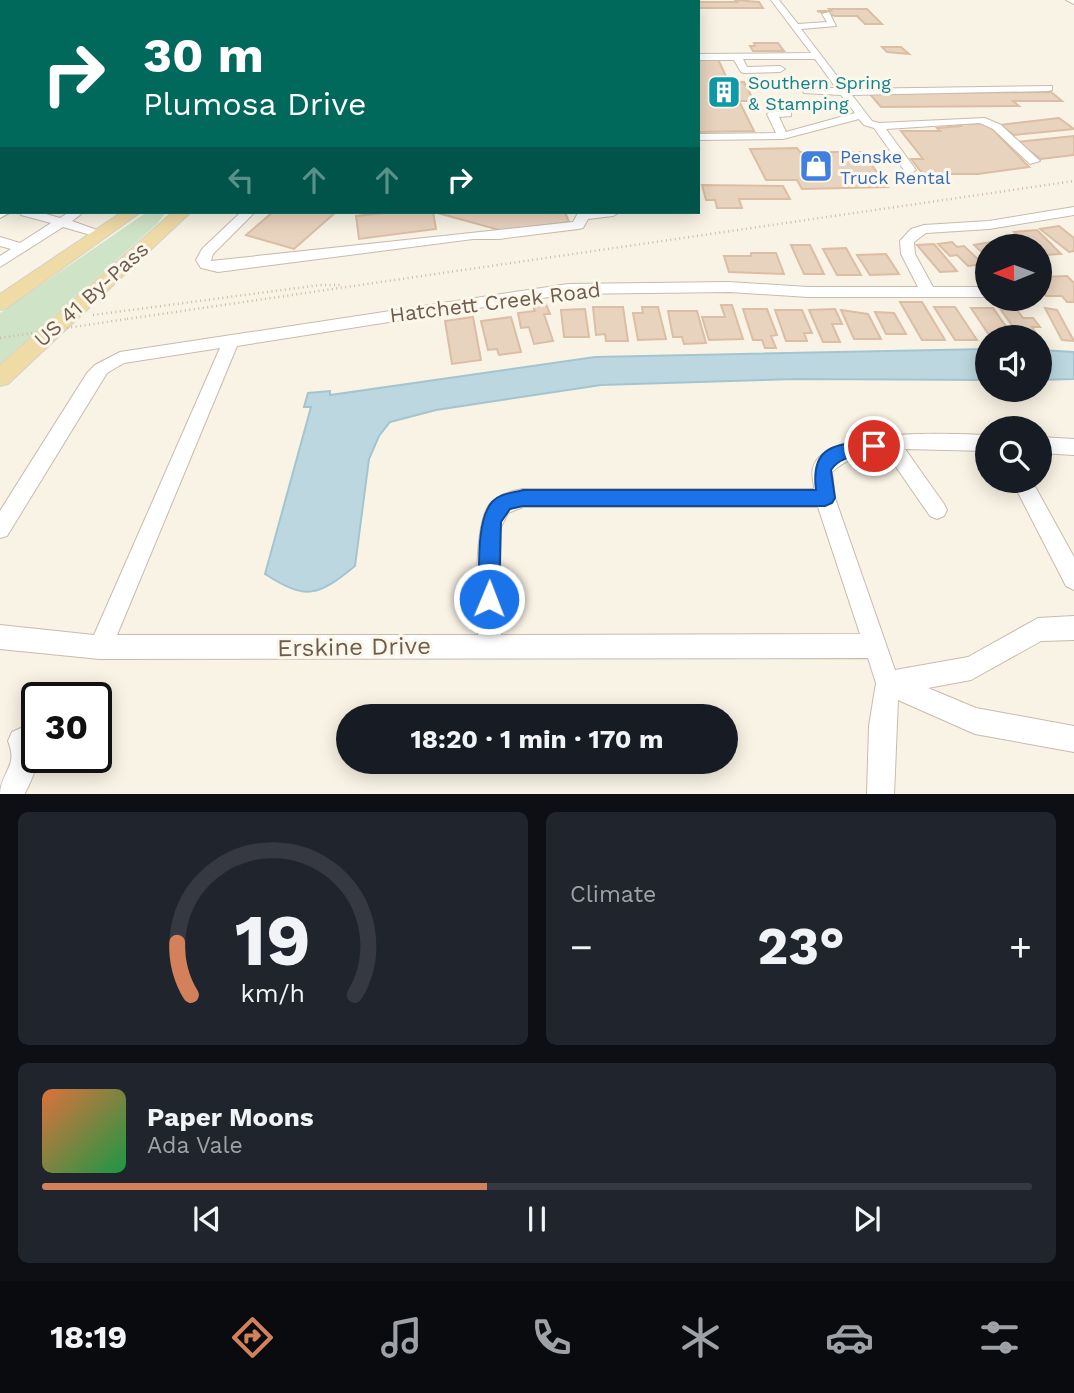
<!DOCTYPE html>
<html lang="en">
<head>
<meta charset="utf-8">
<style>
	body { margin:0; font-family:"Work Sans",sans-serif; background:#20242c; color:#f1f3f6; height:100vh; display:flex; flex-direction:column; font-size:26px; white-space:nowrap }
	* { box-sizing:border-box; margin:0 }
	p { font-size:23px; color:#9ea1a6 }
	.icon { flex:none; width:38px; height:38px; fill:none; stroke:currentColor; stroke-width:2; stroke-linecap:round; stroke-linejoin:round }
	.map { position:relative; height:794px; overflow:hidden }
	.side { display:flex; flex-direction:column; gap:18px; padding:18px; background:#0d0f14; flex:1 }
	.side>* { flex:none }
	.top-card { position:absolute; left:0px; top:0px; width:700px; height:214px; box-shadow:0 4px 18px #0003; background:#00695c; color:#fff; overflow:hidden }
	.needle { width:46px; rotate:269deg }
	.controls { position:absolute; left:975px; top:234px; display:grid; gap:14px }
	.controls a { display:grid; place-items:center; width:77px; height:77px; border-radius:50%; background:#171b24; box-shadow:0 4px 18px #0003; font-size:35px }
	.speed { position:absolute; left:21px; top:682px; display:flex; gap:14px; font-size:35px; font-weight:700; text-align:center }
	.speed>* { display:grid; place-content:center; width:91px; height:91px; border-radius:50%; background:#171b24; box-shadow:0 4px 18px #0003; line-height:1 }
	.speed .limit { border:4px solid #111; border-radius:10px; background:#fff; color:#111 }
	.pin { position:absolute; display:grid; place-items:center; width:60px; height:60px; color:#fff; margin:-30px; border:4px solid #fff; border-radius:50%; box-shadow:0 2px 7px #0007 }
	.me { position:absolute; width:77px; margin:-38px; rotate:1deg; stroke-linejoin:round; filter:drop-shadow(0 0 5px #0008) }
	.turn { display:flex; align-items:center; gap:24px; height:147px; padding:0 28px; font-size:32px }
	.turn .icon { width:91px; height:91px; stroke-width:2.5 }
	.turn b { display:block; font-size:49px; line-height:60px }
	.lanes { display:flex; align-items:center; height:66px; padding:0 28px; background:#0003; justify-content:center; gap:35px; direction:ltr }
	.lanes .off { opacity:.35 }
	.big { font-size:52px; font-weight:700; line-height:1.1 }
	.side .tile { flex:1; display:flex; flex-direction:column; justify-content:center; gap:10px; min-width:0; padding:0 24px; border-radius:10px; background:#20242c }
	.side .dial { align-items:center; gap:0 }
	.dial svg { height:182px; overflow:visible; fill:none; stroke:#363941; stroke-width:7; stroke-linecap:round; text-anchor:middle }
	.dial text { fill:#f1f3f6; stroke:none }
	.song { display:flex; align-items:center; gap:21px }
	.cover { width:84px; height:84px; border-radius:10px; background:linear-gradient(135deg,hsl(20 70% 55%),hsl(140 70% 35%)) }
	.played { height:7px; border-radius:4px; background:linear-gradient(90deg,#d2815b 45%,#363941 45%) }
	.keys { display:flex; justify-content:space-around; direction:ltr }
	.heat { display:flex; justify-content:space-between; align-items:center; font-size:38px; direction:ltr }
	.side .tiles { flex:1; display:grid; gap:18px; grid-template-columns:1fr 1fr }
	.tile:last-child { grid-column:span 2 }
	.trip { position:absolute; left:336px; top:704px; width:402px; height:70px; border-radius:35px; background:#171b24; box-shadow:0 4px 18px #0003; font-weight:700; line-height:70px; text-align:center }
	.dock { display:flex; height:112px; justify-content:space-around; align-items:center; background:#090b0e; color:#9ea1a6 }
	.dock .icon { width:49px; height:49px }
	.dock .on { color:#d2815b }
	.dock b { font-size:32px; color:#f1f3f6 }
	.map>svg:first-child { display:block }
	.green { fill:#cfe4c6 }
	.water { fill:#bcd7df; stroke:#a4c5d0; stroke-width:2 }
	.building { fill:#e8d3be; stroke:#dbbea3; stroke-width:2 }
	.lines { fill:none; stroke-linecap:round; stroke-linejoin:round }
	.minor-casing { stroke:#c8bbad; stroke-width:2 }
	.major-casing { stroke:#d6d1cd; stroke-width:2 }
	.path { stroke:#cfb9a4; stroke-width:2.5; stroke-dasharray:1 3.5; stroke-linecap:butt }
	.minor { fill:#fff; fill-rule:evenodd }
	.major { fill:#efdba6; fill-rule:evenodd }
	.path-bridge { stroke:#cfb9a4; stroke-width:2.5; stroke-dasharray:1 3.5; stroke-linecap:butt }
	.route { fill:#1a73e8; stroke:#114b97; stroke-width:2 }
	.labels { text-anchor:middle; dominant-baseline:central; stroke-width:6; stroke-linejoin:round; paint-order:stroke }
	.far-culture-label { font-size:18px; fill:#0d838f; stroke:#fcf7eb; text-anchor:start }
	.far-shop-label { font-size:18px; fill:#366cbe; stroke:#fcf7eb; text-anchor:start }
	.street-label { font-size:21px; fill:#6e5c4e; stroke:#fcf7eb }
	.near-street-label { font-size:24px; fill:#6e5c4e; stroke:#fcf7eb }
</style>
</head>
<body>
<div class="map">
<svg width="1074" height="795" viewBox="0 0 1074 795">
	<rect width="100%" height="100%" fill="#f9f3e5"/>
	<path class="green" d="M 147,212 L 166,212 L 157,224 L 0,364 L 0,313 Z"/>
	<g class="water">
		<path d="M 987,349 L 987,380 L 798,379 L 601,385 L 436,410 L 390,422 L 379,436 L 369,459 L 355,566 C 318,596 307,601 265,574 L 311,407 L 304,407 L 308,393 L 330,391 L 330,395 L 595,357 Z"/>
		<path d="M 1040,350 L 1074,352 L 1074,379 L 1040,380 Z"/>
	</g>
	<g class="building">
		<path d="M 735,0 L 759,2 L 763,8 L 698,8 L 698,2 L 737,2 Z"/>
		<path d="M 829,9 L 867,9 L 882,24 L 865,24 L 857,16 L 835,16 L 817,11 L 831,11 Z"/>
		<path d="M 754,43 L 778,43 L 784,51 L 753,51 L 750,46 L 755,46 Z"/>
		<path d="M 882,47 L 901,47 L 909,54 L 887,52 Z"/>
		<path d="M 718,59 L 729,83 L 744,82 L 754,101 L 739,101 L 754,131 L 698,132 L 698,60 Z"/>
		<path d="M 1051,92 L 1062,101 L 1013,101 L 1019,106 L 881,107 L 869,93 Z"/>
		<path d="M 1059,118 L 1074,129 L 1014,135 L 1000,125 Z"/>
		<path d="M 987,123 L 1029,167 L 978,174 L 923,174 L 911,159 L 923,159 L 901,131 L 940,131 L 937,128 L 961,126 L 959,124 Z"/>
		<path d="M 1074,136 L 1074,155 L 1041,159 L 1017,142 Z"/>
		<path d="M 797,148 L 800,152 L 862,152 L 888,187 L 802,189 L 797,180 L 766,180 L 750,149 Z"/>
		<path d="M 702,185 L 783,186 L 790,199 L 739,199 L 742,208 L 717,208 L 715,200 L 706,200 Z"/>
		<path d="M 273,212 L 336,212 L 294,249 L 246,235 Z"/>
		<path d="M 394,212 L 433,212 L 436,229 L 359,239 L 356,216 Z"/>
		<path d="M 434,212 L 565,212 L 569,222 L 503,231 Z"/>
		<path d="M 1059,226 L 1074,238 L 1074,251 L 1069,252 L 1040,229 Z"/>
		<path d="M 1037,230 L 1061,254 L 1046,255 L 1040,247 L 1029,247 L 1014,232 Z"/>
		<path d="M 1016,239 L 1025,247 L 1001,247 L 995,242 Z"/>
		<path d="M 952,242 L 957,247 L 964,246 L 983,264 L 968,266 L 957,255 L 950,256 L 938,244 Z"/>
		<path d="M 991,242 L 996,247 L 987,247 L 987,257 L 974,245 Z"/>
		<path d="M 934,244 L 957,271 L 940,272 L 917,245 Z"/>
		<path d="M 791,245 L 810,245 L 824,274 L 804,274 Z"/>
		<path d="M 846,248 L 861,275 L 837,275 L 823,249 Z"/>
		<path d="M 751,253 L 776,253 L 784,274 L 729,272 L 724,256 L 751,256 Z"/>
		<path d="M 886,254 L 899,274 L 870,275 L 857,255 Z"/>
		<path d="M 1067,276 L 1074,283 L 1074,302 L 1067,302 L 1062,296 L 1046,296 L 1040,289 L 1040,277 Z"/>
		<path d="M 900,302 L 922,302 L 945,340 L 922,340 Z"/>
		<path d="M 546,304 L 550,314 L 544,314 L 553,341 L 534,344 L 529,327 L 521,328 L 518,313 L 535,311 L 533,306 Z"/>
		<path d="M 721,305 L 732,305 L 743,339 L 709,340 L 702,317 L 725,317 Z"/>
		<path d="M 593,307 L 623,307 L 628,341 L 606,341 L 605,334 L 596,335 Z"/>
		<path d="M 642,307 L 658,307 L 666,339 L 638,340 L 633,313 L 643,313 Z"/>
		<path d="M 934,307 L 955,307 L 977,340 L 955,340 Z"/>
		<path d="M 971,308 L 993,308 L 1014,338 L 991,338 Z"/>
		<path d="M 1045,308 L 1057,310 L 1074,341 L 1062,340 Z"/>
		<path d="M 585,309 L 589,337 L 564,337 L 561,310 Z"/>
		<path d="M 743,309 L 767,309 L 777,335 L 771,336 L 776,348 L 765,348 L 762,340 L 753,340 Z"/>
		<path d="M 835,309 L 842,324 L 832,324 L 840,342 L 823,342 L 809,310 Z"/>
		<path d="M 775,310 L 802,310 L 812,333 L 804,333 L 807,341 L 786,341 Z"/>
		<path d="M 841,310 L 868,314 L 881,339 L 854,339 Z"/>
		<path d="M 1001,310 L 1017,310 L 1023,318 L 1033,318 L 1040,327 L 1032,327 L 1039,338 L 1021,338 Z"/>
		<path d="M 668,311 L 697,311 L 706,343 L 684,344 L 682,337 L 673,337 Z"/>
		<path d="M 875,312 L 894,313 L 906,334 L 886,334 Z"/>
		<path d="M 473,317 L 481,360 L 452,364 L 445,321 Z"/>
		<path d="M 511,317 L 521,352 L 499,355 L 497,349 L 488,350 L 481,321 Z"/>
	</g>
	<g class="lines">
		<defs>
			<g id="minor">
				<path d="M 245,0 L 254,0 L 244,2 Z"/>
				<path d="M 259,0 L 267,0 L 258,2 Z"/>
				<path d="M 284,0 L 292,0 L 283,2 Z"/>
				<path d="M 369,0 L 378,0 L 367,2 Z"/>
				<path d="M 389,0 L 403,0 L 404,1 L 390,2 Z"/>
				<path d="M 414,0 L 433,0 L 435,2 L 415,2 Z"/>
				<path d="M 503,0 L 512,0 L 502,2 Z"/>
				<rect x="532" y="0" width="8" height="2"/>
				<rect x="581" y="0" width="8" height="2"/>
				<path d="M 771,0 L 779,0 L 798,24 L 827,22 L 822,14 L 829,12 L 836,26 L 801,29 L 847,89 L 1052,86 L 1052,90 L 1048,91 L 852,95 L 872,121 L 879,123 L 985,118 L 1001,125 L 1040,161 L 1030,164 L 993,129 L 980,123 L 886,129 L 916,170 L 910,174 L 906,173 L 874,128 L 864,125 L 859,119 L 783,139 L 698,140 L 698,134 L 776,133 L 767,114 L 772,111 L 791,112 L 791,116 L 779,117 L 786,132 L 855,113 L 841,95 L 804,93 L 803,91 L 808,88 L 836,88 L 815,59 L 743,59 L 747,67 L 780,66 L 785,69 L 780,72 L 744,73 L 741,72 L 734,60 L 698,60 L 698,54 L 811,53 Z"/>
				<path d="M 1066,0 L 1074,0 L 1074,4 Z"/>
				<rect x="0" y="52" width="2" height="6"/>
				<path d="M 0,94 L 2,94 L 0,101 Z"/>
				<path d="M 2,169 L 2,177 L 0,178 L 0,170 Z"/>
				<path d="M 1074,207 L 1074,215 L 989,229 L 926,233 L 914,242 L 915,254 L 933,287 L 987,287 L 987,297 L 808,297 L 729,292 L 568,294 L 237,346 L 117,635 L 478,635 C 478,604 473,528 489,505 C 497,495 511,491 523,489 L 814,489 C 814,483 811,474 813,468 C 824,426 954,434 987,435 L 987,451 L 905,449 L 944,504 L 947,510 L 944,516 L 937,519 L 930,516 L 885,451 C 865,453 847,458 832,472 L 835,498 L 895,670 L 968,657 L 1038,618 L 1074,616 L 1074,640 L 1041,641 L 971,680 L 928,688 L 976,708 L 1074,726 L 1074,752 L 975,734 L 898,700 L 894,795 L 867,795 L 869,726 L 876,683 L 868,658 L 100,659 L 0,649 L 0,625 L 94,635 L 220,348 L 124,363 L 107,373 L 7,536 L 0,538 L 0,511 L 87,373 L 95,365 L 120,352 L 568,284 L 729,282 L 808,287 L 918,287 L 901,254 L 900,241 L 911,229 L 924,225 L 989,221 ZM 523,507 L 818,507 L 860,634 L 501,635 L 500,529 L 508,513 Z"/>
				<path d="M 0,209 L 2,212 L 11,212 L 0,218 Z"/>
				<path d="M 20,212 L 39,212 L 60,218 L 69,212 L 84,212 L 72,221 L 108,234 L 101,238 L 63,227 L 0,267 L 0,256 L 11,249 L 0,246 L 0,237 L 20,243 L 51,223 L 21,215 Z"/>
				<path d="M 241,212 L 255,212 L 213,254 L 211,261 L 573,222 L 578,213 L 620,212 L 613,216 L 588,219 L 583,228 L 578,229 L 499,239 L 473,239 L 218,272 L 201,268 L 196,260 L 202,249 Z"/>
				<path d="M 1040,437 L 1074,439 L 1074,455 L 1040,453 Z"/>
				<path d="M 1012,481 L 1032,481 L 1074,557 L 1074,590 L 1066,586 Z"/>
				<path d="M 21,728 L 30,732 C 43,755 36,772 24,795 L 0,795 C 0,772 19,767 8,741 L 12,732 Z"/>
			</g>
			<g id="major">
				<path d="M 438,0 L 450,0 L 437,2 Z"/>
				<path d="M 465,0 L 476,0 L 464,2 Z"/>
				<path d="M 122,212 L 141,212 L 7,308 L 0,310 L 0,294 Z"/>
				<path d="M 173,212 L 191,212 L 8,384 L 0,386 L 0,365 Z"/>
			</g>
		</defs>
		<use href="#minor" class="minor-casing"/>
		<use href="#major" class="major-casing"/>
		<g class="path">
			<path d="M 93,315 L 320,285 L 342,285"/>
			<path d="M 127,319 L 1074,181"/>
		</g>
		<use href="#minor" class="minor"/>
		<use href="#major" class="major"/>
		<path class="path-bridge" d="M 0,338 L 127,319"/>
	</g>
	<path class="route" d="M 874,439 L 880,441 L 882,446 L 880,451 C 863,456 841,454 831,470 L 835,498 L 832,503 L 825,506 L 523,506 L 510,509 L 501,522 L 499,599 L 496,606 L 489,609 L 482,606 L 479,599 C 480,573 475,522 492,502 C 500,493 513,493 523,490 L 816,490 C 810,443 837,446 874,439 Z"/>
	<defs>
		<symbol id="building-square" viewBox="-11 -11 22 22"><rect x="-9" y="-9" width="18" height="18" rx="4" fill="#0f9aa8" stroke="#fcf7eb"/><path d="M-4-6H4V6H1V3H-1V6H-4ZM-2.5-4.3h1.7v1.8h-1.7ZM.8-4.3h1.7v1.8H.8ZM-2.5-1h1.7V.8h-1.7ZM.8-1h1.7V.8H.8Z" fill="#fff"/></symbol>
		<symbol id="shop-square" viewBox="-11 -11 22 22"><rect x="-9" y="-9" width="18" height="18" rx="4" fill="#3f7fe0" stroke="#fcf7eb"/><path d="M-5-2.5h2.3a2.7 3.5 0 0 1 5.4 0H5L5.5 6h-11ZM-1.5-2.5h3a1.5 2.3 0 0 0-3 0Z" fill="#fff"/></symbol>
	</defs>
	<g fill-rule="evenodd">
		<use href="#building-square" x="705" y="73" width="38" height="38"/>
		<use href="#shop-square" x="797" y="147" width="38" height="38"/>
	</g>
	<g class="labels">
		<g class="far-culture-label">
			<text x="748" y="82">Southern Spring<tspan x="748" dy="21">&amp; Stamping</tspan></text>
		</g>
		<g class="far-shop-label">
			<text x="840" y="156">Penske<tspan x="840" dy="21">Truck Rental</tspan></text>
		</g>
		<g class="street-label">
			<text transform="translate(91 294) rotate(-42)">US 41 By-Pass</text>
			<text transform="translate(495 302) rotate(-7)">Hatchett Creek Road</text>
		</g>
		<g class="near-street-label">
			<text transform="translate(354 647) rotate(-1)">Erskine Drive</text>
		</g>
	</g>
</svg>
<div class="controls">
<a><svg class="needle" viewBox="-14 -14 28 28"><path d="M0-13l5 13h-10z" fill="#e53935"/><path d="M0 13l5-13h-10z" fill="#9ea1a6"/></svg></a>
<a><svg class="icon" aria-label="sound" viewBox="0 0 24 24"><path d="M4 9h4l5-4v14l-5-4H4zM17 9q2 3 0 6"/></svg></a>
<a><svg class="icon" aria-label="search" viewBox="0 0 24 24"><circle cx="10" cy="10" r="6"/><path d="M15 15l6 6"/></svg></a>
</div>
<div class="speed"><div class="limit">30</div></div>
<div class="pin" style="left:874px;top:446px;background:#d93025"><svg class="icon" aria-label="arrive" viewBox="0 0 24 24"><path d="M6 21V4h12l-3 4 3 4H6"/></svg></div>
<svg class="me" style="left:489px;top:599px" viewBox="-20 -20 40 40"><circle r="17" fill="#1a73e8" stroke="#fff" stroke-width="3"/><path d="M0-11L8 9 0 5-8 9z" fill="#fff"/></svg>
<div class="trip">18:20 · 1 min · 170 m</div>
<div class="top-card">
<div class="turn"><svg class="icon" aria-label="right" viewBox="0 0 24 24"><path d="M7 20v-9h11M14 6l5 5-5 5"/></svg><div><b>30 m</b>Plumosa Drive</div></div>
<div class="lanes"><svg class="icon off" aria-label="left" viewBox="0 0 24 24"><path d="M17 20v-9H6M10 6l-5 5 5 5"/></svg><svg class="icon off" aria-label="ahead" viewBox="0 0 24 24"><path d="M12 20V5M6 11l6-6 6 6"/></svg><svg class="icon off" aria-label="ahead" viewBox="0 0 24 24"><path d="M12 20V5M6 11l6-6 6 6"/></svg><svg class="icon" aria-label="right" viewBox="0 0 24 24"><path d="M7 20v-9h11M14 6l5 5-5 5"/></svg></div>
</div>
</div>
<section class="side">
<div class="tiles">
<div class="tile dial"><svg viewBox="0 0 100 80">
<path d="M14 69A42 42 0 1 1 86 69"/>
<path d="M14 69A42 42 0 0 1 8 46" stroke="#d2815b"/>
<text x="50" y="56" font-size="32" font-weight="700">19</text>
<text x="50" y="72" font-size="11">km/h</text>
</svg></div>
<div class="tile"><p>Climate</p>
<div class="heat"><a>−</a><b class="big">23°</b><a>+</a></div>
</div>
<div class="tile">
<div class="song"><i class="cover"></i><div><b>Paper Moons</b><p>Ada Vale</p></div></div>
<div class="played"></div>
<div class="keys"><svg class="icon" aria-label="previous" viewBox="0 0 24 24"><path d="M18 5L8 12l10 7zM5 5v14"/></svg><svg class="icon" aria-label="pause" viewBox="0 0 24 24"><path d="M8 5v14M16 5v14"/></svg><svg class="icon" aria-label="next" viewBox="0 0 24 24"><path d="M6 5l10 7-10 7zM19 5v14"/></svg></div>
</div>
</div>
</section>
<nav class="dock">
<b>18:19</b>
<svg class="icon on" aria-label="directions" viewBox="0 0 24 24"><path d="M12 3l9 9-9 9-9-9zM9 14v-3h6M13 9l2 2-2 2"/></svg>
<svg class="icon" aria-label="music" viewBox="0 0 24 24"><path d="M9 18V5l10-2v13"/><circle cx="6" cy="18" r="3"/><circle cx="16" cy="16" r="3"/></svg>
<svg class="icon" aria-label="phone" viewBox="0 0 24 24"><path d="M5 4h4l2 5-3 2q2 4 5 5l2-3 5 2v4C11 20 4 13 5 4z"/></svg>
<svg class="icon" aria-label="climate" viewBox="0 0 24 24"><path d="M12 3v18M4 7l16 10M4 17L20 7"/></svg>
<svg class="icon" aria-label="car" viewBox="0 0 24 24"><path d="M5 17H2v-5l4-1 3-4h7l3 4 3 1v5h-3M9 17h6M6 11h13"/><circle cx="7" cy="17" r="2"/><circle cx="17" cy="17" r="2"/></svg>
<svg class="icon" aria-label="filters" viewBox="0 0 24 24"><path d="M4 7h16M4 17h16"/><circle cx="9" cy="7" r="2"/><circle cx="15" cy="17" r="2"/></svg>
</nav>
</body>
</html>
